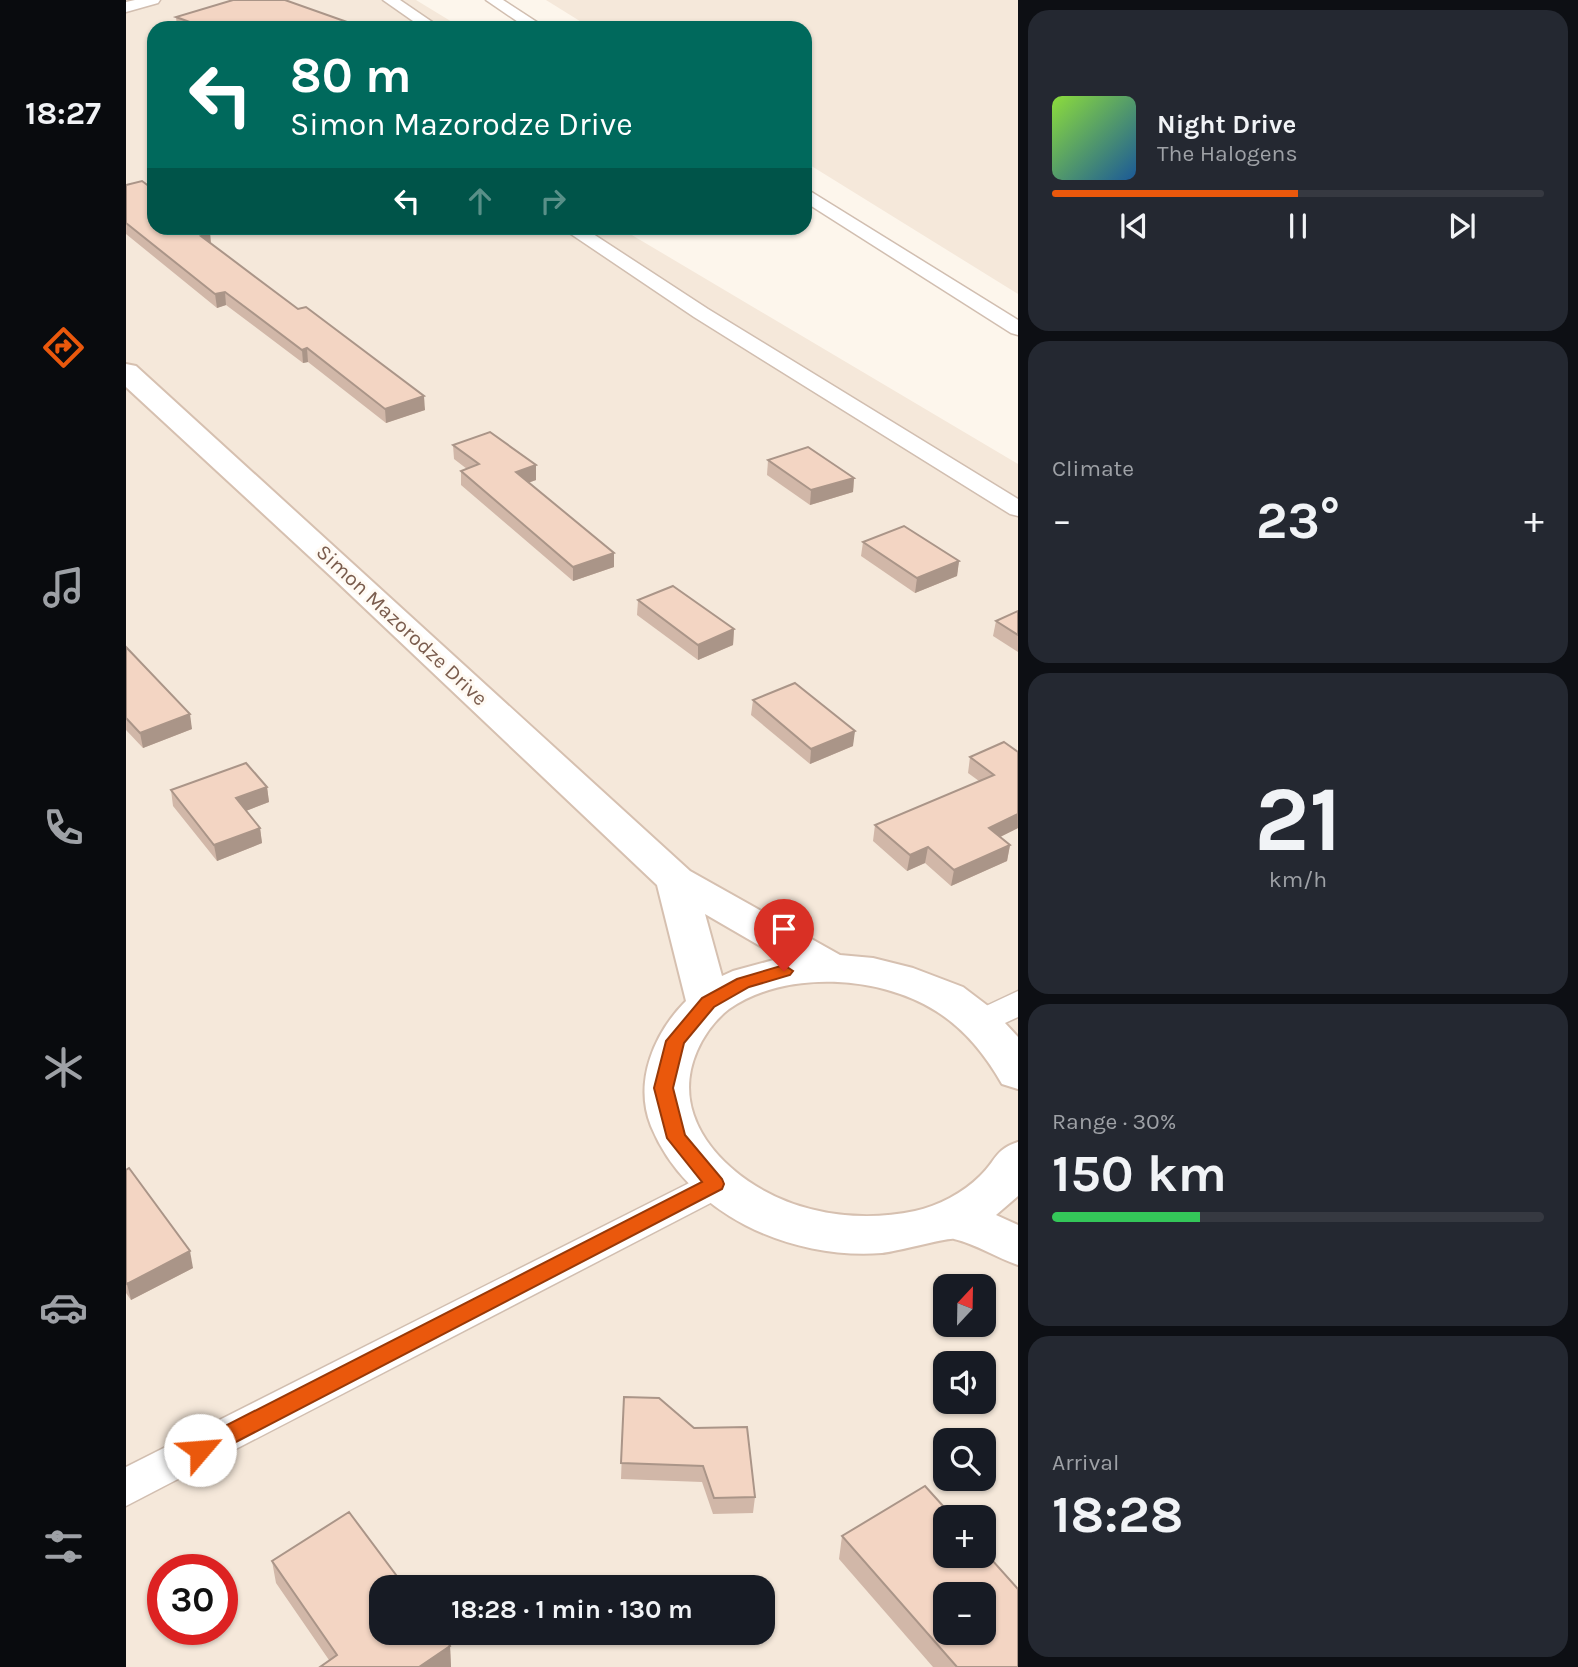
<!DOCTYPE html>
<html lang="en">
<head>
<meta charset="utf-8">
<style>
	body { margin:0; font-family:Karla,sans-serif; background:#242831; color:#f1f3f6; height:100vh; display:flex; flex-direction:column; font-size:26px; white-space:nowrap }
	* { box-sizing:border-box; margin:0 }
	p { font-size:23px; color:#9ea1a6 }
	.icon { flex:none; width:38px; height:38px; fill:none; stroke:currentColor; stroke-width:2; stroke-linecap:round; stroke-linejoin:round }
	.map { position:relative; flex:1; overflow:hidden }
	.drawer { display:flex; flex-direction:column; gap:10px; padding:10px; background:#0d0f14; width:560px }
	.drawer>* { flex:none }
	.banner { position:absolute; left:21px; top:21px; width:665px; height:214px; border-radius:21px; box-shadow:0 2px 5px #0004; background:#00695c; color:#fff; overflow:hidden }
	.needle { width:46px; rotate:22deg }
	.buttons { position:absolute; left:807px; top:1274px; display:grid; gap:14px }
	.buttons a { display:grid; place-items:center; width:63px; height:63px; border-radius:14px; background:#171b24; box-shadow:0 2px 5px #0004; font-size:35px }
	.speed { position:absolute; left:21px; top:1554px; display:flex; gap:14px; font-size:35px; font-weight:700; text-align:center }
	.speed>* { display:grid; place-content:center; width:91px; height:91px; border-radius:50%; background:#171b24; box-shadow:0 2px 5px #0004; line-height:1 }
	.speed .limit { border:10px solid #d22; background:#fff; color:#111 }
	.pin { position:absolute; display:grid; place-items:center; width:60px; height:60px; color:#fff; margin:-72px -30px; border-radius:50% 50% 50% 0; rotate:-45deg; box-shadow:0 0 7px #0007 }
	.pin .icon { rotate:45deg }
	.me { position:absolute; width:77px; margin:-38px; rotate:63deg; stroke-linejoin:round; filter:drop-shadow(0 0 5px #0008) }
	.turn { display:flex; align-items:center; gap:24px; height:147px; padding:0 28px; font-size:32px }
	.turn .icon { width:91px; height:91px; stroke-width:2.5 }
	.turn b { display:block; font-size:49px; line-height:60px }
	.lanes { display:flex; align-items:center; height:66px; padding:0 28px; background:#0003; justify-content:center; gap:35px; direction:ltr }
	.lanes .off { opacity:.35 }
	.big { font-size:52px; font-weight:700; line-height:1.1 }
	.drawer .tile { flex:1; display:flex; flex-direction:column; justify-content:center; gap:10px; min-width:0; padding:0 24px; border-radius:21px; background:#242831 }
	.drawer .dial { align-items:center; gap:0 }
	.dial b { font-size:91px; line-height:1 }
	.song { display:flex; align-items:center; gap:21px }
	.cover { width:84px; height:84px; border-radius:10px; background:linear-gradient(135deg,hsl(90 70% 55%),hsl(210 70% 35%)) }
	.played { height:7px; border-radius:4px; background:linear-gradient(90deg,#ea580c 50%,#363941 50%) }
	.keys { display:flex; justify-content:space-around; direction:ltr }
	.heat { display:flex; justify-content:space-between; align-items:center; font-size:38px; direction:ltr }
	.charge { height:10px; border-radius:5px; background:linear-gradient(90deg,#34c759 30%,#363941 0) }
	.trip { position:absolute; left:243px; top:1575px; width:406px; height:70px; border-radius:21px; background:#171b24; box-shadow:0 2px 5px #0004; font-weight:700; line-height:70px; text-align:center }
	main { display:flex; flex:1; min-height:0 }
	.tabs { display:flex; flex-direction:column; width:126px; justify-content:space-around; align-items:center; background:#090b0e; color:#9ea1a6 }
	.tabs .icon { width:49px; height:49px }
	.tabs .current { color:#ea580c }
	.tabs b { font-size:32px; color:#f1f3f6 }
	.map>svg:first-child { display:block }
	.residential { fill:#f5e8da; fill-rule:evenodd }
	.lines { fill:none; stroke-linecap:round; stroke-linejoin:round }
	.street-casing { stroke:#d1beb0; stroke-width:3 }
	.secondary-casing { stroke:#d6c0b0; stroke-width:4 }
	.street { fill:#fff; fill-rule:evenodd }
	.secondary { fill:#fff; fill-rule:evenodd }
	.wall { fill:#d1b7a8 }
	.shaded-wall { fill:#aa9588 }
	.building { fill:#f3d5c3; stroke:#aa9588; stroke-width:2; fill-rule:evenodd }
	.route { fill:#ea580c; stroke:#983908; stroke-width:2 }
	.labels { text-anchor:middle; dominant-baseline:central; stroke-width:6; stroke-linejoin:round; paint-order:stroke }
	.street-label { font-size:21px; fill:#7a5c4d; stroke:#fffaf3 }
</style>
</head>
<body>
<main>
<nav class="tabs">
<b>18:27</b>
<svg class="icon current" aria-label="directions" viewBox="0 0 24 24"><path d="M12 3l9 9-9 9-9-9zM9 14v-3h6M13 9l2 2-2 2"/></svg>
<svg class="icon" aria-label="music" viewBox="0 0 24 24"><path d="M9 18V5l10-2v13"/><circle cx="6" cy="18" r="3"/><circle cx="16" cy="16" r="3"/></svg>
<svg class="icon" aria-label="phone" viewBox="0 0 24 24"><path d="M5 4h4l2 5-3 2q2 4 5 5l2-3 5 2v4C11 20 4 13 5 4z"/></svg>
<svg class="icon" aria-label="climate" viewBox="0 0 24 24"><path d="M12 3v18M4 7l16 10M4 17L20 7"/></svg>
<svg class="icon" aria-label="car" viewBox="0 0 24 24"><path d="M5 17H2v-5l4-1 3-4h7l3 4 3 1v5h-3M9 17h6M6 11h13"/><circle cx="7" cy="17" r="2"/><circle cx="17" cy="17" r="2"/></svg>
<svg class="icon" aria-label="filters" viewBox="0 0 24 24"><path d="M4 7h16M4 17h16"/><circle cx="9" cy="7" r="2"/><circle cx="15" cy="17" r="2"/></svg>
</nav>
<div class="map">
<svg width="892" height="1667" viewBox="0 0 892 1667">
	<rect width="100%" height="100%" fill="#fdf6ec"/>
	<g class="residential">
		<path d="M 0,0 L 290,0 L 336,28 L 28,28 L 28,228 L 494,228 L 892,464 L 892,1667 L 0,1667 ZM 819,1286 L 858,1286 L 858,1325 L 819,1325 ZM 819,1363 L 858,1363 L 858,1402 L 819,1402 ZM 819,1440 L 858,1440 L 858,1479 L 819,1479 ZM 819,1517 L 858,1517 L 858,1556 L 819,1556 ZM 37,1570 L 96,1570 L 96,1629 L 37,1629 ZM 256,1587 L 637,1587 L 637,1633 L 256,1633 ZM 819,1594 L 858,1594 L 858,1633 L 819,1633 Z"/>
		<path d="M 420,0 L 892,0 L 892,294 L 679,162 L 679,28 L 465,28 Z"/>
	</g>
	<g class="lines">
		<defs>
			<g id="street">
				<path d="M 9,0 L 34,0 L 32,3 L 0,12 L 0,2 Z"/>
				<path d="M 257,0 L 274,0 L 315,28 L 297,28 Z"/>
				<path d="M 360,0 L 377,0 L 420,28 L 401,28 Z"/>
				<path d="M 679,188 L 892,320 L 892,335 L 885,333 L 679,202 Z"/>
				<path d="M 436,228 L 458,228 L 582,309 L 892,499 L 892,516 L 884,514 L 568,317 Z"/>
				<path d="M 892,991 L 892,1017 L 855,1034 L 843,1030 L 838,1022 L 843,1014 Z"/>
				<path d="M 589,1170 L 602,1174 L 607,1184 L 602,1194 L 0,1506 L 0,1467 Z"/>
			</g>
			<path id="secondary" d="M 0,364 L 10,366 L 564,871 L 714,955 L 747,958 L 787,968 L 837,987 L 866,1009 L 892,1037 L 892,1089 L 876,1084 C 860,1056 839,1029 810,1011 C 753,975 659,970 603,1009 C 589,1020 578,1035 571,1051 C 548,1104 578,1150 622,1181 C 670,1214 733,1223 789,1211 C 812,1206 837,1193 854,1176 C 871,1160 868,1150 892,1142 L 892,1196 L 870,1215 L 892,1225 L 892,1265 C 871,1258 850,1244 828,1239 C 824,1237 769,1252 756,1253 C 664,1260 561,1214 525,1126 C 507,1081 529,1032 560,1001 L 531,885 L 210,581 L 0,387 ZM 579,914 L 655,958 L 607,971 L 596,976 Z"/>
		</defs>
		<use href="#street" class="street-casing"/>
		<use href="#secondary" class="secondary-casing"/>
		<use href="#street" class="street"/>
		<use href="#secondary" class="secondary"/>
	</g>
	<g class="wall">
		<path d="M 50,17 L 238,28 L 53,28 L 51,27 Z"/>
		<path d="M 0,185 L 84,233 L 85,244 L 299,410 L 260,423 L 182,362 L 177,363 L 100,305 L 91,308 L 0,234 Z"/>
		<path d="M 327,445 L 410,480 L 402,483 L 488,553 L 488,567 L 447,581 L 335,485 L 335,471 L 341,469 L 328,459 Z"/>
		<path d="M 642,460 L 728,478 L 727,492 L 684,505 L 641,475 Z"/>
		<path d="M 737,542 L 833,561 L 831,576 L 789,593 L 735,556 Z"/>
		<path d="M 512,600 L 608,629 L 607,645 L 572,660 L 511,615 Z"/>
		<path d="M 892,611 L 892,652 L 867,636 L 870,621 Z"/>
		<path d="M 0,647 L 66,729 L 17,748 L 0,730 Z"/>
		<path d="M 627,700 L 727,746 L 684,764 L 625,715 Z"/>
		<path d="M 892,752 L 892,828 L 874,837 L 884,845 L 881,861 L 825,886 L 799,863 L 781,871 L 747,841 L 749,825 L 853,781 L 842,773 L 844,757 Z"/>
		<path d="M 141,787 L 143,802 L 120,811 L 134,828 L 136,843 L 91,861 L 47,806 L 45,790 Z"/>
		<path d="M 0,1170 L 67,1268 L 5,1300 L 0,1293 Z"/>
		<path d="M 498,1397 L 629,1497 L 627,1513 L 587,1514 L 576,1482 L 495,1479 Z"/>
		<path d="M 716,1536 L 892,1667 L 807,1667 L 713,1559 Z"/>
		<path d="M 146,1561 L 324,1646 L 325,1667 L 194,1667 L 203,1660 L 150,1583 Z"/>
	</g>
	<g class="shaded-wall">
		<path d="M 84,233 L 85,246 L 75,236 Z"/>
		<path d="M 99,292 L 100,305 L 91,308 L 89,294 Z"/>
		<path d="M 181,348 L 182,362 L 177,363 L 176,350 Z"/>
		<path d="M 298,396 L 299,410 L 260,423 L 259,409 Z"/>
		<path d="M 410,465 L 410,480 L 390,487 L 390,472 Z"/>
		<path d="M 728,478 L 727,492 L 684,505 L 685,490 Z"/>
		<path d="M 488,553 L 488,567 L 447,581 L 447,567 Z"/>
		<path d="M 833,561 L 831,576 L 789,593 L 791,578 Z"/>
		<path d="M 608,629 L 607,645 L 572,660 L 572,645 Z"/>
		<path d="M 64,714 L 66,729 L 17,748 L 14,733 Z"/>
		<path d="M 729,731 L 727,746 L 684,764 L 685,749 Z"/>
		<path d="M 141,787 L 143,802 L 112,814 L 110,798 Z"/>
		<path d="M 892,814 L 892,828 L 860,844 L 863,828 Z"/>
		<path d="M 134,828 L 136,843 L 91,861 L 88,845 Z"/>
		<path d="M 884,845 L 881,861 L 825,886 L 828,870 Z"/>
		<path d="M 802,847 L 799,863 L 781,871 L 784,855 Z"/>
		<path d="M 64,1251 L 67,1268 L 5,1300 L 1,1284 Z"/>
		<path d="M 324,1646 L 325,1667 L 293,1667 Z"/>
	</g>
	<g class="building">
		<path d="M 107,0 L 159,0 L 238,28 L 80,28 L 50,17 Z"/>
		<path d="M 16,181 L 28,190 L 28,228 L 77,228 L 84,233 L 75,236 L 172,309 L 180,307 L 298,396 L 259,409 L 181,348 L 176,350 L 99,292 L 89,294 L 0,223 L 0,185 Z"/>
		<path d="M 364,432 L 410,465 L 390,472 L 488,553 L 447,567 L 335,471 L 353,464 L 327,445 Z"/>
		<path d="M 682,447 L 728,478 L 685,490 L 642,460 Z"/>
		<path d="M 778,526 L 833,561 L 791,578 L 737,542 Z"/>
		<path d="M 547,586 L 608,629 L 572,645 L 512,600 Z"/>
		<path d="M 892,611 L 892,635 L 870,621 Z"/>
		<path d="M 0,647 L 64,714 L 14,733 L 0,718 Z"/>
		<path d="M 669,683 L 729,731 L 685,749 L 627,700 Z"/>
		<path d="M 878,742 L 892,752 L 892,814 L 863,828 L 884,845 L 828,870 L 802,847 L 784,855 L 749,825 L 868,775 L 844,757 Z"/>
		<path d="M 120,763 L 141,787 L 110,798 L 134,828 L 88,845 L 45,790 Z"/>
		<path d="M 3,1168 L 64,1251 L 1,1284 L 0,1282 L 0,1170 Z"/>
		<path d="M 498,1397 L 533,1398 L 568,1428 L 621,1427 L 629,1497 L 588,1498 L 577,1466 L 495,1463 Z"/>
		<path d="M 799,1486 L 827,1517 L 819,1517 L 819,1556 L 858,1556 L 858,1551 L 892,1589 L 892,1667 L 831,1667 L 716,1536 ZM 819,1594 L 858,1594 L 858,1633 L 819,1633 Z"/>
		<path d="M 223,1512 L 279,1587 L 256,1587 L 256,1633 L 314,1633 L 324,1646 L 293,1667 L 194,1667 L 211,1655 L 146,1561 Z"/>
	</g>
	<path class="route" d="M 658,965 L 667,971 L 664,975 L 623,987 L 588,1007 L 558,1043 L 547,1088 L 559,1135 L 596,1179 L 598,1184 L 596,1189 L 81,1457 L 74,1460 L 66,1457 L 63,1450 L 66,1443 L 576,1182 L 541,1138 L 528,1088 L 540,1041 L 576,998 L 611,979 Z"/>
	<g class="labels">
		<g class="street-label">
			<text transform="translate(276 625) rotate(43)">Simon Mazorodze Drive</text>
		</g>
	</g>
</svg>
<div class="buttons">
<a><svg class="needle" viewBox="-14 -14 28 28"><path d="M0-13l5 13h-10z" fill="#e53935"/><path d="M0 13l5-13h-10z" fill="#9ea1a6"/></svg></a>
<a><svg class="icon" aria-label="sound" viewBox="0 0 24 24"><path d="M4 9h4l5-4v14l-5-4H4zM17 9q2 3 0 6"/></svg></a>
<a><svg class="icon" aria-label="search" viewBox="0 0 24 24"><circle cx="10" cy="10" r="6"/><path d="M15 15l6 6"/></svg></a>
<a>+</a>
<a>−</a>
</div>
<div class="speed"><div class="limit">30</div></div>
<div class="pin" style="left:658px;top:971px;background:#d93025"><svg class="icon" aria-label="arrive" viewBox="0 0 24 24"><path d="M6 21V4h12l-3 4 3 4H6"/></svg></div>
<svg class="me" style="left:74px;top:1450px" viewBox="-20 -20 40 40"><circle r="19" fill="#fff"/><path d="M0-13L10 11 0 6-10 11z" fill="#ea580c"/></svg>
<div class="trip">18:28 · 1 min · 130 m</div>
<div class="banner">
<div class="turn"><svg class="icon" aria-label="left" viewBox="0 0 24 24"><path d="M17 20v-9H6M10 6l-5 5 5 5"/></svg><div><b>80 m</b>Simon Mazorodze Drive</div></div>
<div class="lanes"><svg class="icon" aria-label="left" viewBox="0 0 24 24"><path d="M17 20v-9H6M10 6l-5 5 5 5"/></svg><svg class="icon off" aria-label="ahead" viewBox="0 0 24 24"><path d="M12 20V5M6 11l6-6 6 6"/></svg><svg class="icon off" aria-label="right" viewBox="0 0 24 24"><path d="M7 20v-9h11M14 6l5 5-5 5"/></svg></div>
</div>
</div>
<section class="drawer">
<div class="tile">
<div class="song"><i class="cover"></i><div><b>Night Drive</b><p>The Halogens</p></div></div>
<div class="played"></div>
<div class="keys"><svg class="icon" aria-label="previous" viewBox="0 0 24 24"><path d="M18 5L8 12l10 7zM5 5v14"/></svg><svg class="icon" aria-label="pause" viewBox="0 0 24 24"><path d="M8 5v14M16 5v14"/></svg><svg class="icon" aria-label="next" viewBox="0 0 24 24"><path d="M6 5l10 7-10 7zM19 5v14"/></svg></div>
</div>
<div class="tile"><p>Climate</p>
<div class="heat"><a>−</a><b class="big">23°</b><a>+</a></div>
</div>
<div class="tile dial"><b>21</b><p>km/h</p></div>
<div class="tile"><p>Range · 30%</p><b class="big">150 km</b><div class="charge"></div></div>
<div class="tile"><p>Arrival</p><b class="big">18:28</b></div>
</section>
</main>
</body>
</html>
